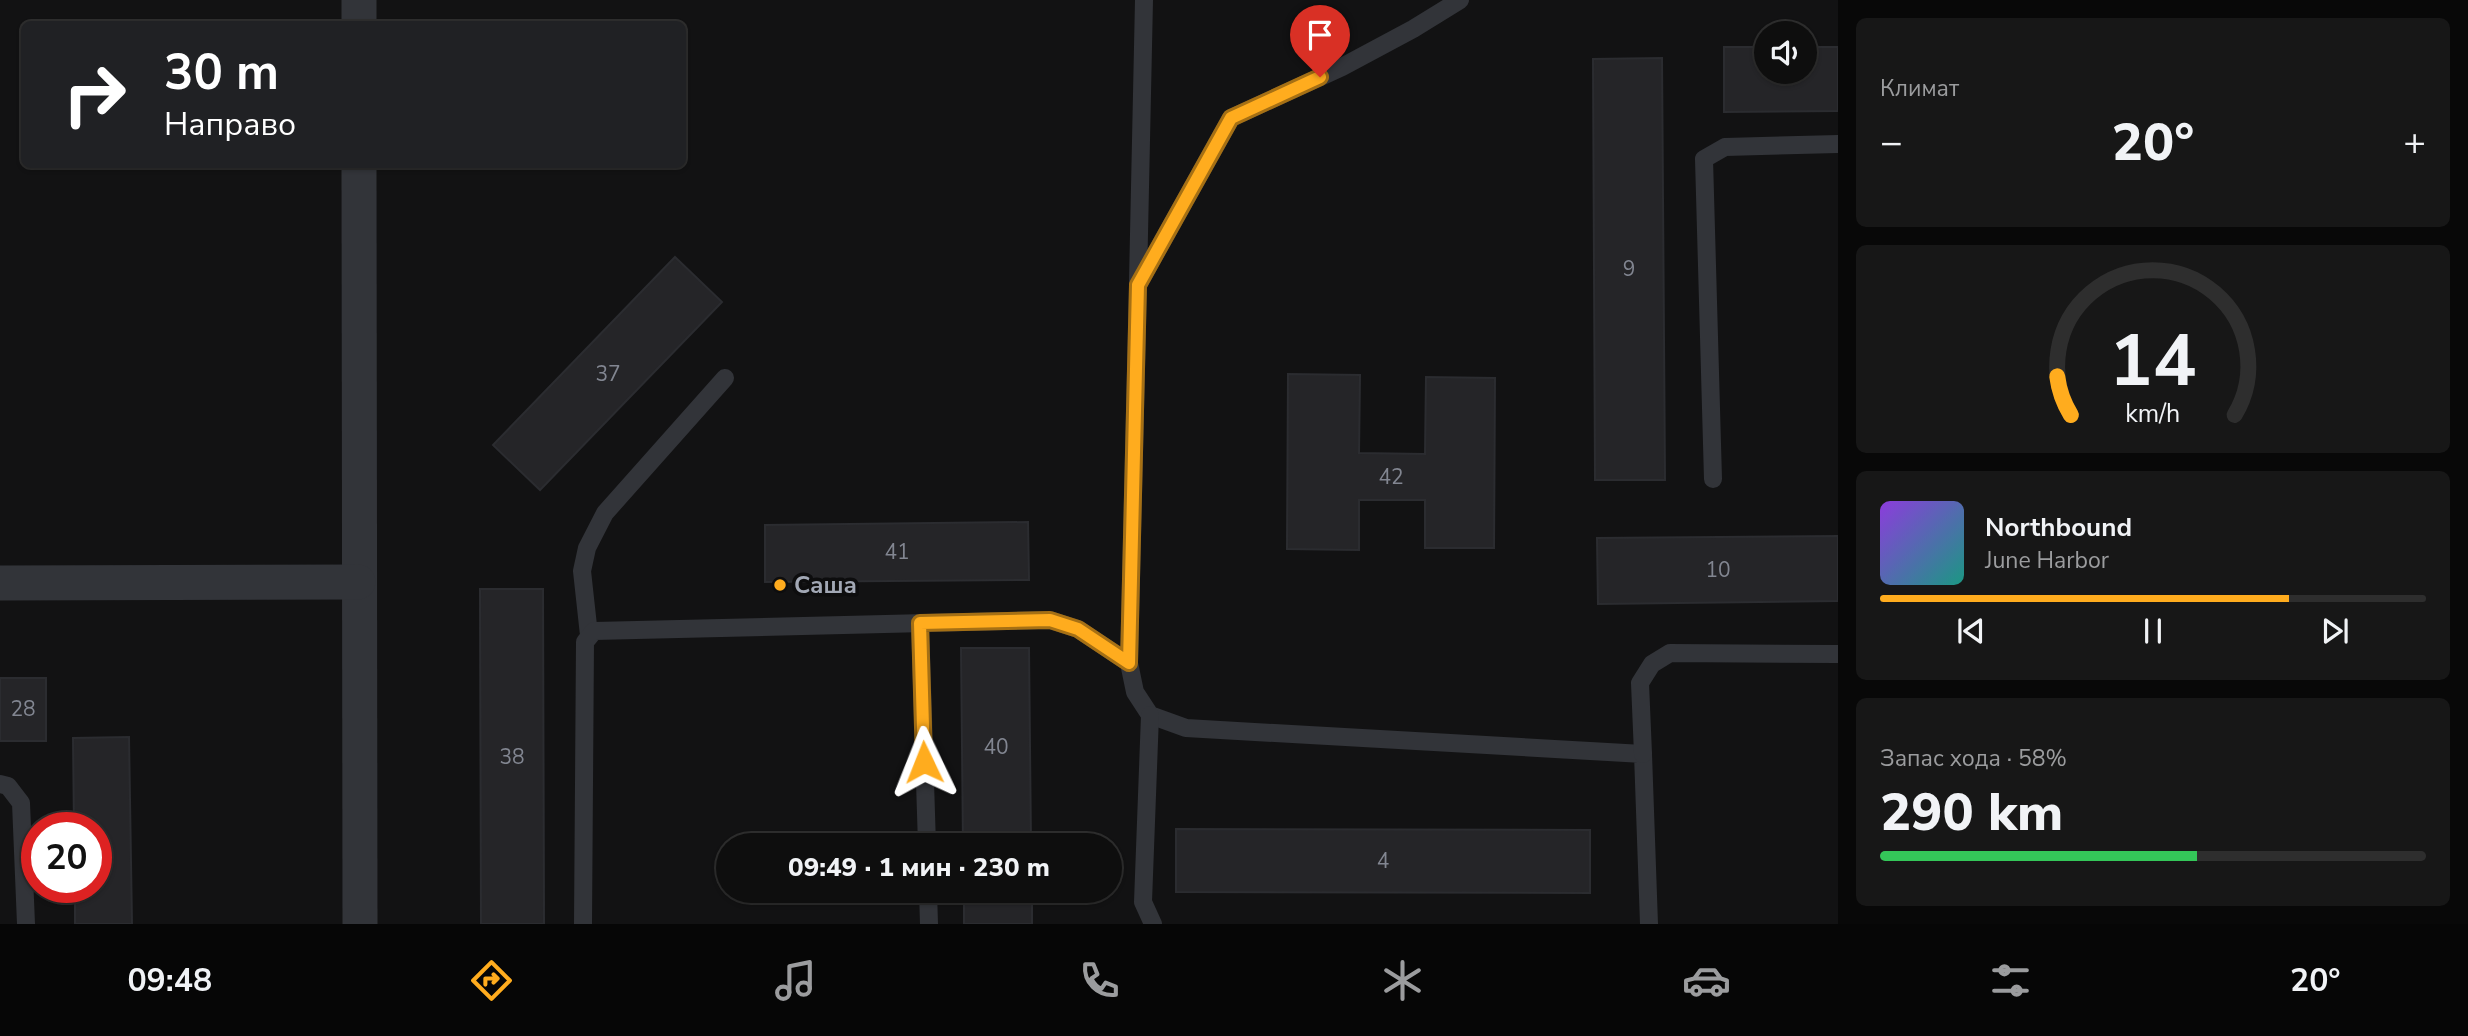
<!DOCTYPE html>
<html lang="ru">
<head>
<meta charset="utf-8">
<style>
	body { margin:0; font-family:"Nunito Sans",sans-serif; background:#171717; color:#f1f3f6; height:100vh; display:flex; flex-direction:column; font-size:26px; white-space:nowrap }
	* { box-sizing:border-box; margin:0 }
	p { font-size:23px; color:#9b9c9e }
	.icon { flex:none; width:38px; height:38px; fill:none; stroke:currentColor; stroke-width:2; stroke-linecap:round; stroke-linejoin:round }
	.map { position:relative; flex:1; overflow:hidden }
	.details { display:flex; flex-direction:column; gap:18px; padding:18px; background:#080808; width:630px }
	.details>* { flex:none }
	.guide { position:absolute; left:21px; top:21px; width:665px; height:147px; border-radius:10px; box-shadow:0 2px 5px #0004,0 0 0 2px #2e2e2e; background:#202124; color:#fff; overflow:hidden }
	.fabs { position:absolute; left:1754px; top:21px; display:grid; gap:14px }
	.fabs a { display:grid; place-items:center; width:63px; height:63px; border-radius:50%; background:#0e0e0e; box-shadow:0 2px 5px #0004,0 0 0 2px #2e2e2e; font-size:35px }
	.speed { position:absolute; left:21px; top:812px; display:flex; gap:14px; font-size:35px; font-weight:700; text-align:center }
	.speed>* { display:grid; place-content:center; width:91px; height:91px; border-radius:50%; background:#0e0e0e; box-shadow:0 2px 5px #0004,0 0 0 2px #2e2e2e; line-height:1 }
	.speed .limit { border:10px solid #d22; background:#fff; color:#111 }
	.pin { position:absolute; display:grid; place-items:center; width:60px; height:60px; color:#fff; margin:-72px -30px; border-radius:50% 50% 50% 0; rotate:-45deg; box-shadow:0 0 7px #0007 }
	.pin .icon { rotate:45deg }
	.me { position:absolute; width:77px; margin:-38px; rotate:358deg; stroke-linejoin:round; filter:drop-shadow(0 0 5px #0008) }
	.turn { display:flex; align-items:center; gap:24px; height:147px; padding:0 28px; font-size:32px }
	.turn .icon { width:91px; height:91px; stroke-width:2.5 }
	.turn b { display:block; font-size:49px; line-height:60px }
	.big { font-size:52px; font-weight:800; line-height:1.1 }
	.details .tile { flex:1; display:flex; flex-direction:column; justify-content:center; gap:10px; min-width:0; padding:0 24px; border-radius:10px; background:#171717 }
	.details .dial { align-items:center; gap:0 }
	.dial svg { height:182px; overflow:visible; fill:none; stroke:#2e2e2e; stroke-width:7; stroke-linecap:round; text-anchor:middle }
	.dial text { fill:#f1f3f6; stroke:none }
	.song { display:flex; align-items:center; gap:21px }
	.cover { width:84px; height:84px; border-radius:10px; background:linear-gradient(135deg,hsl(270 70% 55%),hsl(170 70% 35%)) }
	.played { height:7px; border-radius:4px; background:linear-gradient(90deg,#ffac1e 75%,#2e2e2e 75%) }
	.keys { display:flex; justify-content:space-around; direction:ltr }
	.heat { display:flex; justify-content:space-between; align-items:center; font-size:38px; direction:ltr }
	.charge { height:10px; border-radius:5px; background:linear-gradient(90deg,#34c759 58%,#2e2e2e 0) }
	.trip { position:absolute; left:716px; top:833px; width:406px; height:70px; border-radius:35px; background:#0e0e0e; box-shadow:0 2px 5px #0004,0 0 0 2px #2e2e2e; font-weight:800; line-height:70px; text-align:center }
	.menu { display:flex; height:112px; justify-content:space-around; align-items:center; background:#060606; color:#9b9c9e }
	.menu .icon { width:49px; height:49px }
	.menu .current { color:#ffac1e }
	.menu b { font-size:32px; color:#f1f3f6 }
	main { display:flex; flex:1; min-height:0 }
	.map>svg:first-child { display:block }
	.building { fill:#252528; stroke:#2b2c30; stroke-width:2 }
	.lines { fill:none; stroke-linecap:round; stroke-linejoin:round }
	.lane { stroke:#323439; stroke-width:18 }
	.street { stroke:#323439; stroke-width:35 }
	.route-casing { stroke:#a67014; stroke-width:18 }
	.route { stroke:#ffac1e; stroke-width:12 }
	.poi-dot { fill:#ffac1e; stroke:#0d0d0e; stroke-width:2.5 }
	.labels { text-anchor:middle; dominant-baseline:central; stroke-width:7; stroke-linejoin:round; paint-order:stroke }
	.number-label { font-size:21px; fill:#828691 }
	.poi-label { font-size:24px; font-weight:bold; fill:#a2a8b5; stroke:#0d0d0e; text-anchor:start }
</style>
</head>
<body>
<main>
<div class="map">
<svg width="1838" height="924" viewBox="0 0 1838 924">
	<rect width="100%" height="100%" fill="#121213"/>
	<g class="building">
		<path d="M 1724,47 L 1766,47 L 1766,72 L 1804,72 L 1804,47 L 1838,47 L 1838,111 L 1724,112 Z"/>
		<path d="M 1662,58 L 1665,480 L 1595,480 L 1593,59 Z"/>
		<path d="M 675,257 L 722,302 L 540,490 L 493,445 Z"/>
		<path d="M 1288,374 L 1360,375 L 1359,453 L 1425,454 L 1426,377 L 1495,378 L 1494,548 L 1425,548 L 1425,500 L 1359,500 L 1359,550 L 1287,549 Z"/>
		<path d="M 1028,522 L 1029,580 L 765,582 L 765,525 Z"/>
		<path d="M 1838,536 L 1838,601 L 1598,604 L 1597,538 Z"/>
		<path d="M 480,589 L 543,589 L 544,924 L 481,924 Z"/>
		<path d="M 961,648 L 1029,648 L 1031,845 L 963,845 Z"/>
		<rect x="0" y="678" width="46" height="63"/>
		<path d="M 129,737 L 132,924 L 75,924 L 75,887 L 96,887 L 96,828 L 74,828 L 73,738 Z"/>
		<path d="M 1176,829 L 1590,830 L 1590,893 L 1176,892 Z"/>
		<rect x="964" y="891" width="68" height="33"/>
	</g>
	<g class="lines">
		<g class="lane">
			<path d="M 1460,0 L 1413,29 L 1342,67 L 1231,118 L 1138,285 L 1129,663 L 1135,692 L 1150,715 L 1186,728 L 1643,754 L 1649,924"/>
			<path d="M 1138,281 L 1144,0"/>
			<path d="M 1713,479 L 1704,159 L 1725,147 L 1838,144"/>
			<path d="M 920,623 L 927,845"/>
			<path d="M 589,635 L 582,571 L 587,548 L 605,513 L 725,378"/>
			<path d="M 1150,715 L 1143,902 L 1153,924"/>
			<path d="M 1643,754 L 1640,683 L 1652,664 L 1670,653 L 1838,654"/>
			<path d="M 0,784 L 8,786 L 21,803 L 26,924"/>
			<path d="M 928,891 L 929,924"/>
			<path d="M 583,924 L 585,642 L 594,631 L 1050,620 L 1078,629 L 1129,663"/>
		</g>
		<g class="street">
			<path d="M 359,24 L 359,0"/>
			<path d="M 359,164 L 360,924"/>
			<path d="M 0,583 L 358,582"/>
		</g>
	</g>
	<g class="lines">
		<defs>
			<path id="route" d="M 924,762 L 920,623 L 1050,620 L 1078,629 L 1129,663 L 1138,285 L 1231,118 L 1320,77"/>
		</defs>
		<use href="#route" class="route-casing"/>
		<use href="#route" class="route"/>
	</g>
	<circle class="poi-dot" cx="780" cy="585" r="7"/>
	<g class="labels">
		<g class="number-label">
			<text x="1629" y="269">9</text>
			<text x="608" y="374">37</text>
			<text x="1391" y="477">42</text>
			<text x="897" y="552">41</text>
			<text x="1718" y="570">10</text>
			<text x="23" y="709">28</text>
			<text x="996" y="747">40</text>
			<text x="512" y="757">38</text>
			<text x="1383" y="861">4</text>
		</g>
		<g class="poi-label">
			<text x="794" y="585">Саша</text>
		</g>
	</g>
</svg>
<div class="fabs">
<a><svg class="icon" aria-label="sound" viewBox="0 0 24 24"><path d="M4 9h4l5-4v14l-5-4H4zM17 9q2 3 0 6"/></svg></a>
</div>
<div class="speed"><div class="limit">20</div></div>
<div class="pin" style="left:1320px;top:77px;background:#d93025"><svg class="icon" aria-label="arrive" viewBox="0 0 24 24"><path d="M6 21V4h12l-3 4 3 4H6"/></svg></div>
<svg class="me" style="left:924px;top:762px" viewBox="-20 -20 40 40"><path d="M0-17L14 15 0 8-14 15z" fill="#ffac1e" stroke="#fff" stroke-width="4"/></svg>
<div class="trip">09:49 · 1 мин · 230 m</div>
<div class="guide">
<div class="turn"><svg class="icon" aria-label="right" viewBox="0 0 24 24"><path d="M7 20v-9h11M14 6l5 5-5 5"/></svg><div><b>30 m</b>Направо</div></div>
</div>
</div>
<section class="details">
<div class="tile"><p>Климат</p>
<div class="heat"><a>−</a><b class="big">20°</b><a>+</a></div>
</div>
<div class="tile dial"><svg viewBox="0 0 100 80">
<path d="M14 69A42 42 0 1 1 86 69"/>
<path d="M14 69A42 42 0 0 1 8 52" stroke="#ffac1e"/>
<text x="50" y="56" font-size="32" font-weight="700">14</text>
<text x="50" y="72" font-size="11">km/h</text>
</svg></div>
<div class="tile">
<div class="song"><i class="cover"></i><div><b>Northbound</b><p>June Harbor</p></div></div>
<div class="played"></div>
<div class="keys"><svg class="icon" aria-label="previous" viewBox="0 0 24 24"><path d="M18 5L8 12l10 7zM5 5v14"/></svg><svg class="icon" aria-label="pause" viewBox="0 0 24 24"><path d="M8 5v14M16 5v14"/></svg><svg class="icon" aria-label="next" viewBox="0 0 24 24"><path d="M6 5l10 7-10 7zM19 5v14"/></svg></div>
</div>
<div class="tile"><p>Запас хода · 58%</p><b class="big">290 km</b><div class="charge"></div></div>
</section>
</main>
<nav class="menu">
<b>09:48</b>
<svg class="icon current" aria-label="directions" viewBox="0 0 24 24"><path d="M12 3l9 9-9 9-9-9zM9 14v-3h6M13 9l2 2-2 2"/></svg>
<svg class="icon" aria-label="music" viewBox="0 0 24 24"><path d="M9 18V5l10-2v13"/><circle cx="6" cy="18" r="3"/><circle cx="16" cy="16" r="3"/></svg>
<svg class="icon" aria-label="phone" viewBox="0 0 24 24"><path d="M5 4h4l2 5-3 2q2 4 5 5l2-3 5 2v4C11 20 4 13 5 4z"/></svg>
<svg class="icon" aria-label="climate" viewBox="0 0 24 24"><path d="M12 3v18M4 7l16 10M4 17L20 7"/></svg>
<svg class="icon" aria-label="car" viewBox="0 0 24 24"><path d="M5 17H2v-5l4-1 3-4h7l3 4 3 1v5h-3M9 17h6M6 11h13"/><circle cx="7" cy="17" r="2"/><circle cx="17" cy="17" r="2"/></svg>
<svg class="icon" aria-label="filters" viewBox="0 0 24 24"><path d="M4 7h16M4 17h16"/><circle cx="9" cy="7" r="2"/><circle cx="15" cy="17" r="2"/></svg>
<b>20°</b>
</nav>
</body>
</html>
